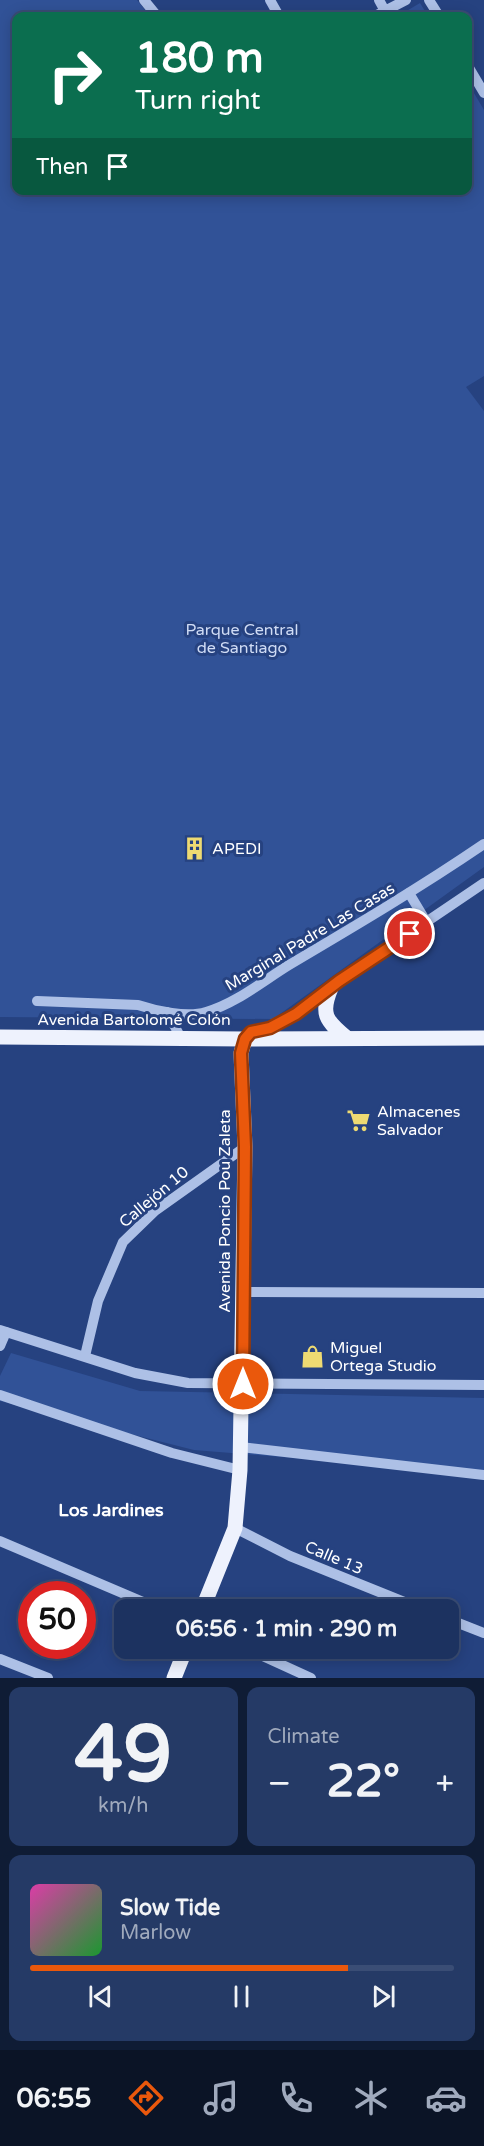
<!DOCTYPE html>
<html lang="en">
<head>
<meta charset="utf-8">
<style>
	body { margin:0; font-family:"Varela Round",sans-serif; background:#253a66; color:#f1f3f6; height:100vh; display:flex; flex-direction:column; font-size:22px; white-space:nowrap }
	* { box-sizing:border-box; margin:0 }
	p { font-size:20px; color:#a0aabd }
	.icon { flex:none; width:33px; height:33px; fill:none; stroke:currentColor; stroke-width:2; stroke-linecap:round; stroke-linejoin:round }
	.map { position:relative; height:1678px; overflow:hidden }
	.drawer { display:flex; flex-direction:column; gap:9px; padding:9px; background:#0f1c35; flex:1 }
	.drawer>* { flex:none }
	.guide { position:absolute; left:12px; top:12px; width:460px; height:183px; border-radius:12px; box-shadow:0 3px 15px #0003,0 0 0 2px #3a4d75; background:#0b6e4f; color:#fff; overflow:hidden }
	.speed { position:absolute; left:18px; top:1581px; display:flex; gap:12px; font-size:30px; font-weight:700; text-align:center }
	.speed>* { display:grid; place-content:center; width:78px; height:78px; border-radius:50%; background:#1c3260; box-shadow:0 3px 15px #0003,0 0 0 2px #3a4d75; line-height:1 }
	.speed .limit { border:9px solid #d22; background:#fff; color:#111 }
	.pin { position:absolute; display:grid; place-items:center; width:51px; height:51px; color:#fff; margin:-26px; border:3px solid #fff; border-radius:50%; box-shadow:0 2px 6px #0007 }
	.me { position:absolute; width:66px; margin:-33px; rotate:0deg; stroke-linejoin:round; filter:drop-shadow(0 0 4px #0008) }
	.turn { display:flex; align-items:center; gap:21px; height:126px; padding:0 24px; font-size:27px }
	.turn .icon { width:78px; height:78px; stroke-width:2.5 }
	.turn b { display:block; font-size:42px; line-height:51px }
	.then { display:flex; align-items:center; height:57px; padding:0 24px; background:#0003; gap:12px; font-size:22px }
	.big { font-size:45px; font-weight:700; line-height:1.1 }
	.drawer .widget { flex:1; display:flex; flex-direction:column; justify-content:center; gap:9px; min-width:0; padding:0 21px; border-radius:12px; background:#253a66 }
	.drawer .dial { align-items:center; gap:0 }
	.dial b { font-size:78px; line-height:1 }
	.song { display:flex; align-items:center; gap:18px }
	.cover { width:72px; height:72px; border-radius:9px; background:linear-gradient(135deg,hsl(320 70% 55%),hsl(130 70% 35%)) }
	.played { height:6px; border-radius:3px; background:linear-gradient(90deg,#ea580c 75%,#3a4d75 75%) }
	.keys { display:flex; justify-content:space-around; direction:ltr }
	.heat { display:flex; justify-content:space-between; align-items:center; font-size:33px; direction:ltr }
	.drawer .tiles { flex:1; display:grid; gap:9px; grid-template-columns:1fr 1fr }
	.widget:last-child { grid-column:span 2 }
	.trip { position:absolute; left:114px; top:1599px; width:345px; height:60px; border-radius:12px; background:#1c3260; box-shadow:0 3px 15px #0003,0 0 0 2px #3a4d75; font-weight:700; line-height:60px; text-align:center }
	.dock { display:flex; height:96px; justify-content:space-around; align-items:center; background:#0b1426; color:#a0aabd }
	.dock .icon { width:42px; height:42px }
	.dock .selected { color:#ea580c }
	.dock b { font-size:27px; color:#f1f3f6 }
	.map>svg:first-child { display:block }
	.green { fill:#315297 }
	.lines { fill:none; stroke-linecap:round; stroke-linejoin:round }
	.minor { stroke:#adc0e6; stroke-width:10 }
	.major { stroke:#eef2fd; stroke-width:15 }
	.route-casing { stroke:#983908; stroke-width:15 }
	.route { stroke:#ea580c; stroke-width:10 }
	.labels { text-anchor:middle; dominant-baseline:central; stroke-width:6; stroke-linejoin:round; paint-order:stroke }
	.park-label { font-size:16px; fill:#d0dcf5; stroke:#264280 }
	.poi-label { font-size:16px; fill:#fff; stroke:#264280; text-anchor:start }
	.street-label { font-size:16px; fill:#fff; stroke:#264280 }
	.neighbourhood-label { font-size:18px; font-weight:bold; fill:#fff; stroke:#264280 }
</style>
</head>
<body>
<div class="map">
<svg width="484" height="1678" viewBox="0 0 484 1678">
	<rect width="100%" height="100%" fill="#264280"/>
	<g class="green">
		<path d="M 0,0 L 137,0 L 150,16 L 16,16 L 16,190 L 468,190 L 468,83 L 484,110 L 484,376 L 466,387 L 484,411 L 484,867 L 273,1019 L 0,1017 Z"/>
		<path d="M 420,3 L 428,16 L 398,16 Z"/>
		<path d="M 11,1353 L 140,1391 L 484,1398 L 484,1473 L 194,1450 L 0,1401 L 0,1376 Z"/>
	</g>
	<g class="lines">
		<g class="minor">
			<path d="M 144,0 L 157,16"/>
			<path d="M 270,0 L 279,16"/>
			<path d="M 379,0 L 385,11"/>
			<path d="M 429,0 L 439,16"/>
			<path d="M 375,16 L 406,0"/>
			<path d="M 468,66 L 484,93"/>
			<path d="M 409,893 L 427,923"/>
			<path d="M 37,1001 L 138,1005 C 156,1011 187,1018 206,1012 C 235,1004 263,981 289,965 C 355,926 421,887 484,844"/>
			<path d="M 167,1012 L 181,1038"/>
			<path d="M 245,1039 L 253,1031 L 270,1028 L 296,1014 L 339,981 L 484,883"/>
			<path d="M 243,1292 L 484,1293"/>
			<path d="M 0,1330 L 135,1373 L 188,1383 L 484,1385"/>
			<path d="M 0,1346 L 6,1332"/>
			<path d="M 85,1356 L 98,1301 L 123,1242 L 155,1211 L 245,1147"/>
			<path d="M 0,1395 L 172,1453 L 240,1470"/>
			<path d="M 241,1447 L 484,1475"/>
			<path d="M 235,1528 L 290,1556 L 424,1610"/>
			<path d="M 0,1541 L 162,1610"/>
			<path d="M 448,1619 L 484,1633"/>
			<path d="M 245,1648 L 311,1678"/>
			<path d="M 0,1659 L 48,1678"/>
		</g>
		<g class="major">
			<path d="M 331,988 C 320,1014 326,1021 347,1038"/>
			<path d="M 0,1037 L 245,1039 L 484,1038"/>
			<path d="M 202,1610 L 235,1528 L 240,1470 L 245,1147 L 241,1053 L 245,1039"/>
			<path d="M 174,1678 L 186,1648"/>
		</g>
	</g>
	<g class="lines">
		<defs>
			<path id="route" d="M 243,1384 L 245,1147 L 241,1053 L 245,1039 L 251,1032 L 270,1028 L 296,1014 L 339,981 L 410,934"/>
		</defs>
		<use href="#route" class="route-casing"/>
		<use href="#route" class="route"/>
	</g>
	<defs>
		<symbol id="building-bare" viewBox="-9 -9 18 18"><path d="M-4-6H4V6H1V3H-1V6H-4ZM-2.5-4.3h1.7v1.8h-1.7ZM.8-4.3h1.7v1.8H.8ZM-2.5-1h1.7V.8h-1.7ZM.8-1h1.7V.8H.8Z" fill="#eeda72" stroke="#264280" stroke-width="2.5" paint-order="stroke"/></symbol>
		<symbol id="supermarket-bare" viewBox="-9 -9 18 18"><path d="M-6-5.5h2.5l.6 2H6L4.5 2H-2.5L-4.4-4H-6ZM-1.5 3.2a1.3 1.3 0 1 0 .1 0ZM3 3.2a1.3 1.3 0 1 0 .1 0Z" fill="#eeda72" stroke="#264280" stroke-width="2.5" paint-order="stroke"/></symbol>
		<symbol id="shop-bare" viewBox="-9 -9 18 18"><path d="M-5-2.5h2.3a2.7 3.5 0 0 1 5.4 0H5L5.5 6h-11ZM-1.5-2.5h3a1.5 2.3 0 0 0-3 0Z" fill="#eeda72" stroke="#264280" stroke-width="2.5" paint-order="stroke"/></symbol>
	</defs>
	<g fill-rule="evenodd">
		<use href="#building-bare" x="178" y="832" width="33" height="33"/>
		<use href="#supermarket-bare" x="342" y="1104" width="33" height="33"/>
		<use href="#shop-bare" x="296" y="1340" width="33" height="33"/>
	</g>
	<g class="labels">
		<g class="park-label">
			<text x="242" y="630">Parque Central<tspan x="242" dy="18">de Santiago</tspan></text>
		</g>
		<g class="poi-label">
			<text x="212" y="849">APEDI</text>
			<text x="377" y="1112">Almacenes<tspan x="377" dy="18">Salvador</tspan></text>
			<text x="330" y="1348">Miguel<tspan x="330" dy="18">Ortega Studio</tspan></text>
		</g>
		<g class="street-label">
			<text transform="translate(310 937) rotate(-31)">Marginal Padre Las Casas</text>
			<text x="134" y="1020">Avenida Bartolomé Colón</text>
			<text transform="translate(154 1197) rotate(-40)">Callejón 10</text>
			<text transform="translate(225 1211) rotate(-90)">Avenida Poncio Pou Zaleta</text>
			<text transform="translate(334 1558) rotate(23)">Calle 13</text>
		</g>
		<g class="neighbourhood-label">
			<text x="111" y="1510">Los Jardines</text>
		</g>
	</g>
</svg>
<div class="speed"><div class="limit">50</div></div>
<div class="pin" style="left:410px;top:934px;background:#d93025"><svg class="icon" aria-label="arrive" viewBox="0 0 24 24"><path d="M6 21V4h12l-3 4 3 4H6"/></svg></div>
<svg class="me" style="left:243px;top:1384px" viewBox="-20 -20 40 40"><circle r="17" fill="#ea580c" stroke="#fff" stroke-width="3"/><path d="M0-11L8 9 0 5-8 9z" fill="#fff"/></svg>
<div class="trip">06:56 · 1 min · 290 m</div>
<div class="guide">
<div class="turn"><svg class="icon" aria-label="right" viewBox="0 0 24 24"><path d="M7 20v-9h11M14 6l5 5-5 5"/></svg><div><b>180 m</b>Turn right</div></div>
<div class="then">Then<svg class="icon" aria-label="arrive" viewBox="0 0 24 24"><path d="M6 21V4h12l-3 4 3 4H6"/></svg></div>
</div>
</div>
<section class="drawer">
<div class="tiles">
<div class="widget dial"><b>49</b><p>km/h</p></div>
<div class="widget"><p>Climate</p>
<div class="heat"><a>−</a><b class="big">22°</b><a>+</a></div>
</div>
<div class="widget">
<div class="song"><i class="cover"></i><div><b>Slow Tide</b><p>Marlow</p></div></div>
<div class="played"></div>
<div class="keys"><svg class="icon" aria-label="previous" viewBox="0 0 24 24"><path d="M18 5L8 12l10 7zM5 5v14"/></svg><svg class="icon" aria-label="pause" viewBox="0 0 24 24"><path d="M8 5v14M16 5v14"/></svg><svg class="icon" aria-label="next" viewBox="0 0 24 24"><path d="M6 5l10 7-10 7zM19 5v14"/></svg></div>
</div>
</div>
</section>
<nav class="dock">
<b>06:55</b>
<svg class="icon selected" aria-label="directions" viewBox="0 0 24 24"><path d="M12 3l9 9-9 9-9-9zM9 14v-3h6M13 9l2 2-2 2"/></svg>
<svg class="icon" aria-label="music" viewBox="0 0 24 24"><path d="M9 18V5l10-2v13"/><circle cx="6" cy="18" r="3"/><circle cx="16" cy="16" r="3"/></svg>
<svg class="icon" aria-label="phone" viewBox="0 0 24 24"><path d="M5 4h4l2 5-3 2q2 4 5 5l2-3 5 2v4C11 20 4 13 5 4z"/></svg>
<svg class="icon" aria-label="climate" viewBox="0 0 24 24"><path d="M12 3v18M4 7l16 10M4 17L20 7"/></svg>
<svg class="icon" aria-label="car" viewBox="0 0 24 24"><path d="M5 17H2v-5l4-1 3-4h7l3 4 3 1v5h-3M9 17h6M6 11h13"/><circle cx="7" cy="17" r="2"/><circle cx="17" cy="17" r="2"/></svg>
</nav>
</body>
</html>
